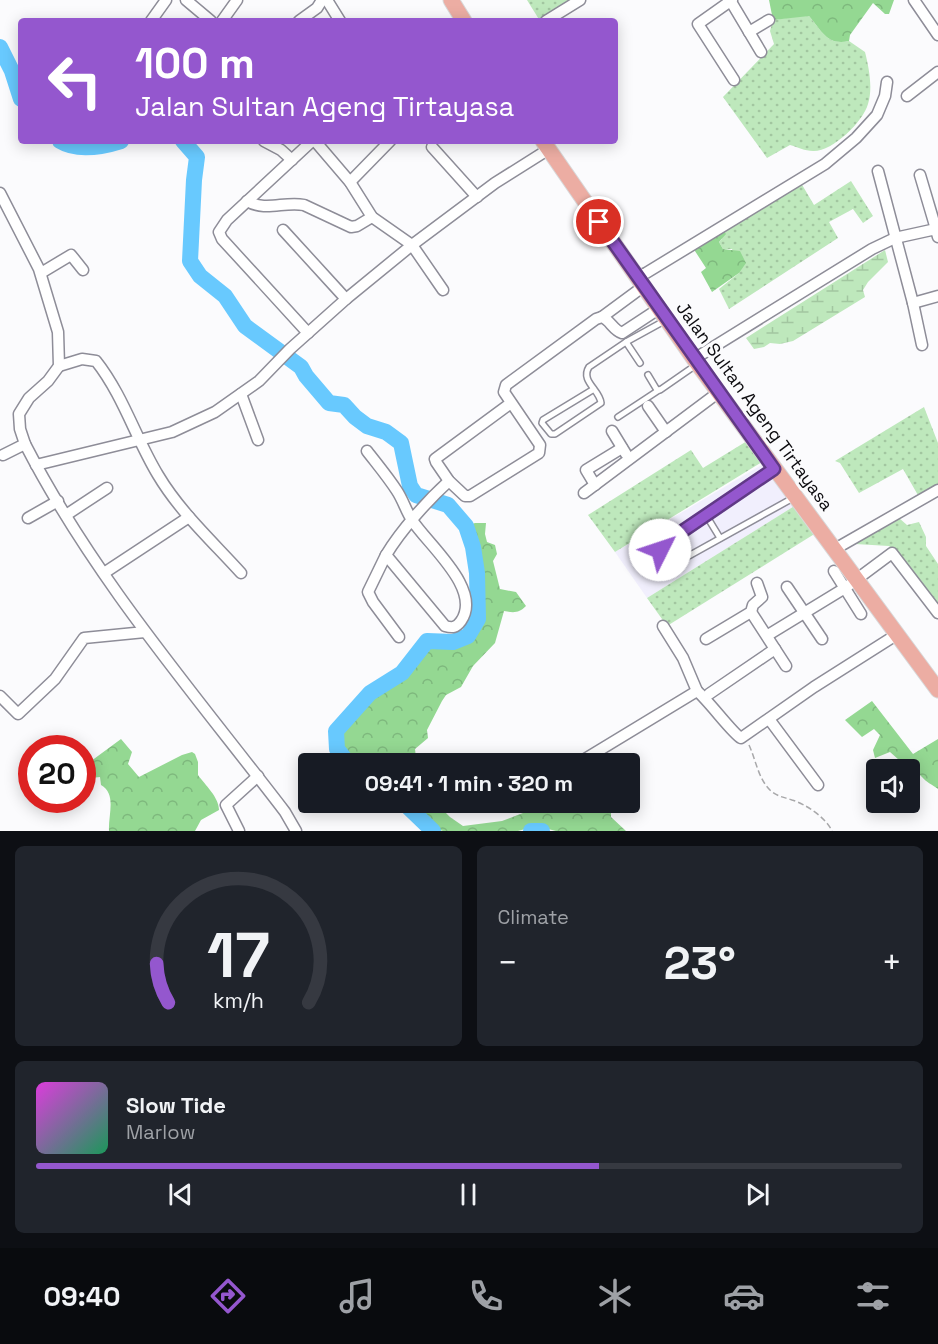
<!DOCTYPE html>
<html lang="en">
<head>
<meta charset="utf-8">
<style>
	body { margin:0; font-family:"Space Grotesk",sans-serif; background:#20242c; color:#f1f3f6; height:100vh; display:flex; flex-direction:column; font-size:22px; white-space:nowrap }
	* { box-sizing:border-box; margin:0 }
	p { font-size:20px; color:#9ea1a6 }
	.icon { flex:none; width:33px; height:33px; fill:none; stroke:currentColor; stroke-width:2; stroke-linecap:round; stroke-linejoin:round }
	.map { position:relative; height:831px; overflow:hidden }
	.sheet { display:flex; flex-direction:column; gap:15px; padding:15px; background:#0d0f14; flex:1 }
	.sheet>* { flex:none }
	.top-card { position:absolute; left:18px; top:18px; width:600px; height:126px; border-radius:6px; box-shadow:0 3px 15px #0003; background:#9457ce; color:#fff; overflow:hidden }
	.controls { position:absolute; left:866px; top:759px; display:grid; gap:12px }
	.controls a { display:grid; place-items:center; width:54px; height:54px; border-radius:6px; background:#171b24; box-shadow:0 3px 15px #0003; font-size:30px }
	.speed { position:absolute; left:18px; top:735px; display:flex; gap:12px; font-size:30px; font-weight:700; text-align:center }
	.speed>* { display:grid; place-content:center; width:78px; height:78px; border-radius:50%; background:#171b24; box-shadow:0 3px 15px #0003; line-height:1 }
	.speed .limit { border:9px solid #d22; background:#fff; color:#111 }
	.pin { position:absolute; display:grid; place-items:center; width:51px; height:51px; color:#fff; margin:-26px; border:3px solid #fff; border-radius:50%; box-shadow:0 2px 6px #0007 }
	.me { position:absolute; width:66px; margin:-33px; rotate:49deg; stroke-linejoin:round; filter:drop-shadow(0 0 4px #0008) }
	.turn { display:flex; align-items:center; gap:21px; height:126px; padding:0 18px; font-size:27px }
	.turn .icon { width:78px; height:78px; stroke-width:2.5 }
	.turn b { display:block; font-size:42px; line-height:51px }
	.big { font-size:45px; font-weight:700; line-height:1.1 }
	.sheet .card { flex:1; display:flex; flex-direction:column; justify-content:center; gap:9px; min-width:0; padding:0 21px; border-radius:9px; background:#20242c }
	.sheet .dial { align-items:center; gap:0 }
	.dial svg { height:156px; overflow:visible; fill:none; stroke:#363941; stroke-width:7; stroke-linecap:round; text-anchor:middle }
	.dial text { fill:#f1f3f6; stroke:none }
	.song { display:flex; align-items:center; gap:18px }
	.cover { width:72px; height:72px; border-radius:9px; background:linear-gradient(135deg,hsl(300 70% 55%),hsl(150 70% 35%)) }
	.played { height:6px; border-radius:3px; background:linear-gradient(90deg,#9457ce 65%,#363941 65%) }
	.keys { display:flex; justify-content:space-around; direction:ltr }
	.heat { display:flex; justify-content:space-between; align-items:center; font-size:33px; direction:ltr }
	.sheet .tiles { flex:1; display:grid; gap:15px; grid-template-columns:1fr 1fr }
	.card:last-child { grid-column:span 2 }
	.trip { position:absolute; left:298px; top:753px; width:342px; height:60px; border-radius:6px; background:#171b24; box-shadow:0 3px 15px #0003; font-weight:700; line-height:60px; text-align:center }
	.tabs { display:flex; height:96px; justify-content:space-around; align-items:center; background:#090b0e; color:#9ea1a6 }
	.tabs .icon { width:42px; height:42px }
	.tabs .active { color:#9457ce }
	.tabs b { font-size:27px; color:#f1f3f6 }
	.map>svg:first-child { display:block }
	.commercial { fill:#f1effd }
	.grass { fill:url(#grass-dots) }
	.forest { fill:url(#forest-crowns) }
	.wetland { fill:url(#wetland-marsh) }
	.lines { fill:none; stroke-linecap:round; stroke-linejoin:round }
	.river { stroke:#68c9fe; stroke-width:16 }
	.service-casing { stroke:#8e8d98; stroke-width:8 }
	.minor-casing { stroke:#8e8d98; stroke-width:13 }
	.primary-casing { stroke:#d8d8d9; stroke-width:17 }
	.path { stroke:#a8a8aa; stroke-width:1.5; stroke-dasharray:6 3; stroke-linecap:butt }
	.service { stroke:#fff; stroke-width:5 }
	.minor { stroke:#fff; stroke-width:10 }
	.primary { stroke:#ecada3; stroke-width:15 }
	.route-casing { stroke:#603986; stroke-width:15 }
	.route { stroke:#9457ce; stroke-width:10 }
	.labels { text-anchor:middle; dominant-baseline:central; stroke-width:6; stroke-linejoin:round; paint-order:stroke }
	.street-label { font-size:18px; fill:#0c0b0f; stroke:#fbfbfd }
</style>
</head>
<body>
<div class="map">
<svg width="938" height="831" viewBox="0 0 938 831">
	<defs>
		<pattern id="grass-dots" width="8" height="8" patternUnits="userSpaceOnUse" patternTransform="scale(1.5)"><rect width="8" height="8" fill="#bee8bc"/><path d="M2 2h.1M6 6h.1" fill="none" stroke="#a2c6a0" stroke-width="1.8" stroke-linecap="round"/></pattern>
		<pattern id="forest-crowns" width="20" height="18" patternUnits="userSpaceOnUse" patternTransform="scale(1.5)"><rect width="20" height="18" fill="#94d892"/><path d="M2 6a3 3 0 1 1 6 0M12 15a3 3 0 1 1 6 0" fill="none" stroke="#7eb87d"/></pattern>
		<pattern id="wetland-marsh" width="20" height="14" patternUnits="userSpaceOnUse" patternTransform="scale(1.5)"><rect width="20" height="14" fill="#bee8bc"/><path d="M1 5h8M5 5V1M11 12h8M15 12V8" fill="none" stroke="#a2c6a0"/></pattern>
	</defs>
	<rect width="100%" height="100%" fill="#fbfbfd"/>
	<path class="commercial" d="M 765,463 L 796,505 L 647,598 L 615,552 Z"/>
	<g class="grass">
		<path d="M 527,0 L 575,0 L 542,21 L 540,21 Z"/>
		<path d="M 800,16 L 809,16 C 822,31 827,46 849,41 L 865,52 C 869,68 873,88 868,104 C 863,122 832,152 813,151 C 805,151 797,147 790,145 L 767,158 L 723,97 L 774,44 L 770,31 L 773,20 Z"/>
		<path d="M 851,181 L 873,216 L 863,223 L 853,209 L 829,222 L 838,238 L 729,309 L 719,289 L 739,273 L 732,249 L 723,249 L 719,242 L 722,239 L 723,230 L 801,183 L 814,205 Z"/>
		<path d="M 924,407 L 938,443 L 938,484 L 919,497 L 903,469 L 859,493 L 840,463 L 835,461 Z"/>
		<path d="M 747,441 L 762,462 L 615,552 L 588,515 L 691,450 L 703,468 Z"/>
		<path d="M 796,505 L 816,533 L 667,626 L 647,598 Z"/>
		<path d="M 899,518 L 907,525 L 919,522 L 926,537 L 926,546 L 938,564 L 938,608 L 898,554 L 889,546 L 855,544 Z"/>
	</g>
	<g class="forest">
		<path d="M 769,0 L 894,0 L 889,14 L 885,14 L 873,3 L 850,35 L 849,41 C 827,46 822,31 809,16 L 773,20 Z"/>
		<path d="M 723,230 L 726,234 L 719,242 L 723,249 L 740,251 L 746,263 L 739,273 L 712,292 L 701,272 L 706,268 L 693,248 Z"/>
		<path d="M 475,523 L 486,523 L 485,534 L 487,542 L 495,545 L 497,554 L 493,561 L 500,589 L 516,592 L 526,606 C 519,613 514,613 504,611 L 495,643 L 473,666 L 461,687 L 446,695 L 442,701 L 427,730 L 428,738 L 415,749 L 416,758 L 433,761 L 435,763 L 353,763 L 341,748 L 340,732 L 372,696 L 404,675 L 429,644 C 442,645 460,648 471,639 C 494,618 478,551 469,525 Z"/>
		<path d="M 872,701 L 913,754 L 938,739 L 938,789 C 933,785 926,782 922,777 C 915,770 910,761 899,760 L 890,752 L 875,758 L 873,750 L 880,735 L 874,729 L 862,737 L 845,720 Z"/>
		<path d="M 121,739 L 132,752 L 128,764 L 139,777 L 182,755 L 192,752 L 195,754 L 198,762 L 198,775 C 205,785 219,797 219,810 L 201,820 L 195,831 L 109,831 C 108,815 117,794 101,785 L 100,777 L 91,778 L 83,784 L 83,767 Z"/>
		<path d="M 408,803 L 436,803 L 450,817 L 463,826 L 502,821 L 549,803 L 611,803 L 611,817 L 626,831 L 556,831 L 536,826 L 518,831 L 443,831 L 436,829 Z"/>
	</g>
	<path class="wetland" d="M 885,250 L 888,262 L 868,282 L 863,290 L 865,297 L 793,341 L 780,344 L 770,343 L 764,347 L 754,349 L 746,338 Z"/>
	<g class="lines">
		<g class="river">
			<path d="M 0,47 L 12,71 L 21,99"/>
			<path d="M 60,141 C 78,152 102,147 121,141"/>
			<path d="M 183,141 L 197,157 L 194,180 L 190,261 L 200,276 L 225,296 L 245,326 L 301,367 L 306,376 L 329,403 L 344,405 L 355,417 L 367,426 L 386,432 L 401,443 L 410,486 L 416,495 L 448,505 L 466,526 L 473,547 L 477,573 L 478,619 L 468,636 L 453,642 L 427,641 L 402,673 L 370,693 L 336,731 L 337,749 L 349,764"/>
			<path d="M 399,802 L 406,805 L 433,831"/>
			<path d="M 531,831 L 542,831"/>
		</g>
		<defs>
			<g id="service">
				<path d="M 626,342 L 640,363"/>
				<path d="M 648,375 L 657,390 L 660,390 L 696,365"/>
				<path d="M 594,389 L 543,420 L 542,423 L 551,434 L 555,434 L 601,403 C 600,390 580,381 589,367 L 626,342 L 666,320"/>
				<path d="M 618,417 L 659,390"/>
				<path d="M 773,469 L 662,545 L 661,553 L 669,562 L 676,563 L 793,498"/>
				<path d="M 706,515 L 720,538"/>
			</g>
			<g id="minor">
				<path d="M 186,0 L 211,21"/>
				<path d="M 327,0 L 340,21"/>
				<path d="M 730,0 L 761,52"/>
				<path d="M 732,0 L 698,24 L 734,80"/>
				<path d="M 914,0 L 938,35"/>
				<path d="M 151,21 L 166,0"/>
				<path d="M 222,21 L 237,0"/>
				<path d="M 299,21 L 317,8 L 322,0"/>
				<path d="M 546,21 L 580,0"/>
				<path d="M 749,32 L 769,20"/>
				<path d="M 907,96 L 938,72"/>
				<path d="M 264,141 L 281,150 L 292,160"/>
				<path d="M 315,141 L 350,182 L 372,217 L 412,245 L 443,290"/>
				<path d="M 432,147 L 477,197"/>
				<path d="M 878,171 L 913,303 L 922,345"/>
				<path d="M 920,175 L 936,229"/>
				<path d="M 350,182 L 390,141"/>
				<path d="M 0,193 L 39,269 L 58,332 L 59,366 L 48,381 L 29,398 L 19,414 L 20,429 L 25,444 C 94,578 194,693 285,812 L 296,831"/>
				<path d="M 247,201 C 266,212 284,201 304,205 L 351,227 L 357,226 L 372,217"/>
				<path d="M 283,230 L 346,299"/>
				<path d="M 41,273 L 71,255 L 83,270"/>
				<path d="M 637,277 L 646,273 L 825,164 L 856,138 L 877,115 L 885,96 L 887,82"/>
				<path d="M 913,303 L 938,296"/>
				<path d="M 602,317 L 644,286"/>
				<path d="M 308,333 L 222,239 L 219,232 L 227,220 L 312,141"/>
				<path d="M 694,359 L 872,249 L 895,238 L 936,229 L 938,237"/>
				<path d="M 59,366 L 82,359 L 96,361 C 123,395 136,439 158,475 C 180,512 213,542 241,573"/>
				<path d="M 241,394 L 258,440"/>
				<path d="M 511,403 L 435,459 L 436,462 L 449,481 L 465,496 L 470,496 L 539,453 L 540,445 L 504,392 L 506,385 L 596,319 L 602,317 C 610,320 613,330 622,333 L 660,308"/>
				<path d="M 648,406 L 666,432"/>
				<path d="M 612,431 L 626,454"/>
				<path d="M 367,451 C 377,464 388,477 397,491 C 403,500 406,511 412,520 C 427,544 483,589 461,621 C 456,628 452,628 445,626 L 386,555 C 401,530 428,500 449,481"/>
				<path d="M 3,455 L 25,444"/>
				<path d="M 36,465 L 172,432 L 215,412 L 259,381 L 290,349 L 346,299 L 412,245 L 495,183 L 549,149"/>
				<path d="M 595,485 L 586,470 L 622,448"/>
				<path d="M 584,493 L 719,392"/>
				<path d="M 66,515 L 107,488"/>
				<path d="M 28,518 L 58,501"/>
				<path d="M 835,549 L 938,490"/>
				<path d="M 386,555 L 368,592 L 373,602 L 399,637"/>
				<path d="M 834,571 L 861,614"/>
				<path d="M 104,573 L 189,517"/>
				<path d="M 787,587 L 822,639"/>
				<path d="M 751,612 L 786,666"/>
				<path d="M 663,626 L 683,658 L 697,691"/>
				<path d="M 768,635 L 845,588 L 892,553 L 938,613"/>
				<path d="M 706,639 L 751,612 L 753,605 L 762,597 L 757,583"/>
				<path d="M 709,694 L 775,649"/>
				<path d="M 0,696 L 18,714 L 55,679 L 84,638 L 145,632"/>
				<path d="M 769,719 L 818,785"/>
				<path d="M 580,762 L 697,691 C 709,701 733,734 741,738 L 814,687 L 896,635"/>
				<path d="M 239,831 L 226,805 L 258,776"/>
			</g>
			<g id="primary">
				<path d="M 451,0 L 464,21"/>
				<path d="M 543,141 L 694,359 L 938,690"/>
			</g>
		</defs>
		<use href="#service" class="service-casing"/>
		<use href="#minor" class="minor-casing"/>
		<use href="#primary" class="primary-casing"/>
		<path class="path" d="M 749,745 C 756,760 758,779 771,791 C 778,797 784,797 792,800 C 806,804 826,818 832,831"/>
		<use href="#service" class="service"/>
		<use href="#minor" class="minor"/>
		<use href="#primary" class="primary"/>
	</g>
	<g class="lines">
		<defs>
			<path id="route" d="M 599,222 L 774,469 L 662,545 L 660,550"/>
		</defs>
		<use href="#route" class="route-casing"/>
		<use href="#route" class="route"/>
	</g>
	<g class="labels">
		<g class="street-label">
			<text transform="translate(755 406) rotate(54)">Jalan Sultan Ageng Tirtayasa</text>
		</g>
	</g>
</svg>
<div class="controls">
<a><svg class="icon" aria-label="sound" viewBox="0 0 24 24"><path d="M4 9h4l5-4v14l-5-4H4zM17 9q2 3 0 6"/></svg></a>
</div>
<div class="speed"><div class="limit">20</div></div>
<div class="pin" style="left:599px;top:222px;background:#d93025"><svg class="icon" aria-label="arrive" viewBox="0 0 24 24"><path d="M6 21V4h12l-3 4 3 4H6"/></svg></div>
<svg class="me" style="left:660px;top:550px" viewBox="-20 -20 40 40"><circle r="19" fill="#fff"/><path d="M0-13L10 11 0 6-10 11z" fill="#9457ce"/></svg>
<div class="trip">09:41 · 1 min · 320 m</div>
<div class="top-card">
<div class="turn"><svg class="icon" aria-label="left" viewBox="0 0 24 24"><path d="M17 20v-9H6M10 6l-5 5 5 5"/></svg><div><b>100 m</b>Jalan Sultan Ageng Tirtayasa</div></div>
</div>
</div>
<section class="sheet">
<div class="tiles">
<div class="card dial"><svg viewBox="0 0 100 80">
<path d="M14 69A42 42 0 1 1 86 69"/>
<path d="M14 69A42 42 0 0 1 8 49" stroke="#9457ce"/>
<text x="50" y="56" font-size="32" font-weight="700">17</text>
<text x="50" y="72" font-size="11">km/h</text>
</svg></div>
<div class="card"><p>Climate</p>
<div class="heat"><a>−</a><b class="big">23°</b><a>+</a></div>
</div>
<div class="card">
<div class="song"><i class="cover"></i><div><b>Slow Tide</b><p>Marlow</p></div></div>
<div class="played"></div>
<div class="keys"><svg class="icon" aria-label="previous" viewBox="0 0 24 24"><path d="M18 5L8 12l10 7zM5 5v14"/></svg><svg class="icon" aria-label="pause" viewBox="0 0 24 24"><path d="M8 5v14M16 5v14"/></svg><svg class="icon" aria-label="next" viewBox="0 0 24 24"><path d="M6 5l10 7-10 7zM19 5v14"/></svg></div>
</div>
</div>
</section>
<nav class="tabs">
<b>09:40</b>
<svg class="icon active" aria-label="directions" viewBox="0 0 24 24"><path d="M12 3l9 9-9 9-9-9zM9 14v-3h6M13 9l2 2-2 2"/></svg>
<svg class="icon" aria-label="music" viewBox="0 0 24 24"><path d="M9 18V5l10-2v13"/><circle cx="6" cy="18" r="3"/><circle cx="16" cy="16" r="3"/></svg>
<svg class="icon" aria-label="phone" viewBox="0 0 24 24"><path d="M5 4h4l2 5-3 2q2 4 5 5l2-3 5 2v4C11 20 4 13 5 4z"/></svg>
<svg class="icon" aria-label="climate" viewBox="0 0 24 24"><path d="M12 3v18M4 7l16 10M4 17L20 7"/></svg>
<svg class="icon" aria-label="car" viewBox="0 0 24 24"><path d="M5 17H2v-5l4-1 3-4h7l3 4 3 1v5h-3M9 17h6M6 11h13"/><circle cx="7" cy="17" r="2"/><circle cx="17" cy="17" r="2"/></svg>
<svg class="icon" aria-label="filters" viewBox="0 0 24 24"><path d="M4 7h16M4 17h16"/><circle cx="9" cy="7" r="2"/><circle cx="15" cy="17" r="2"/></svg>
</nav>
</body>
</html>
